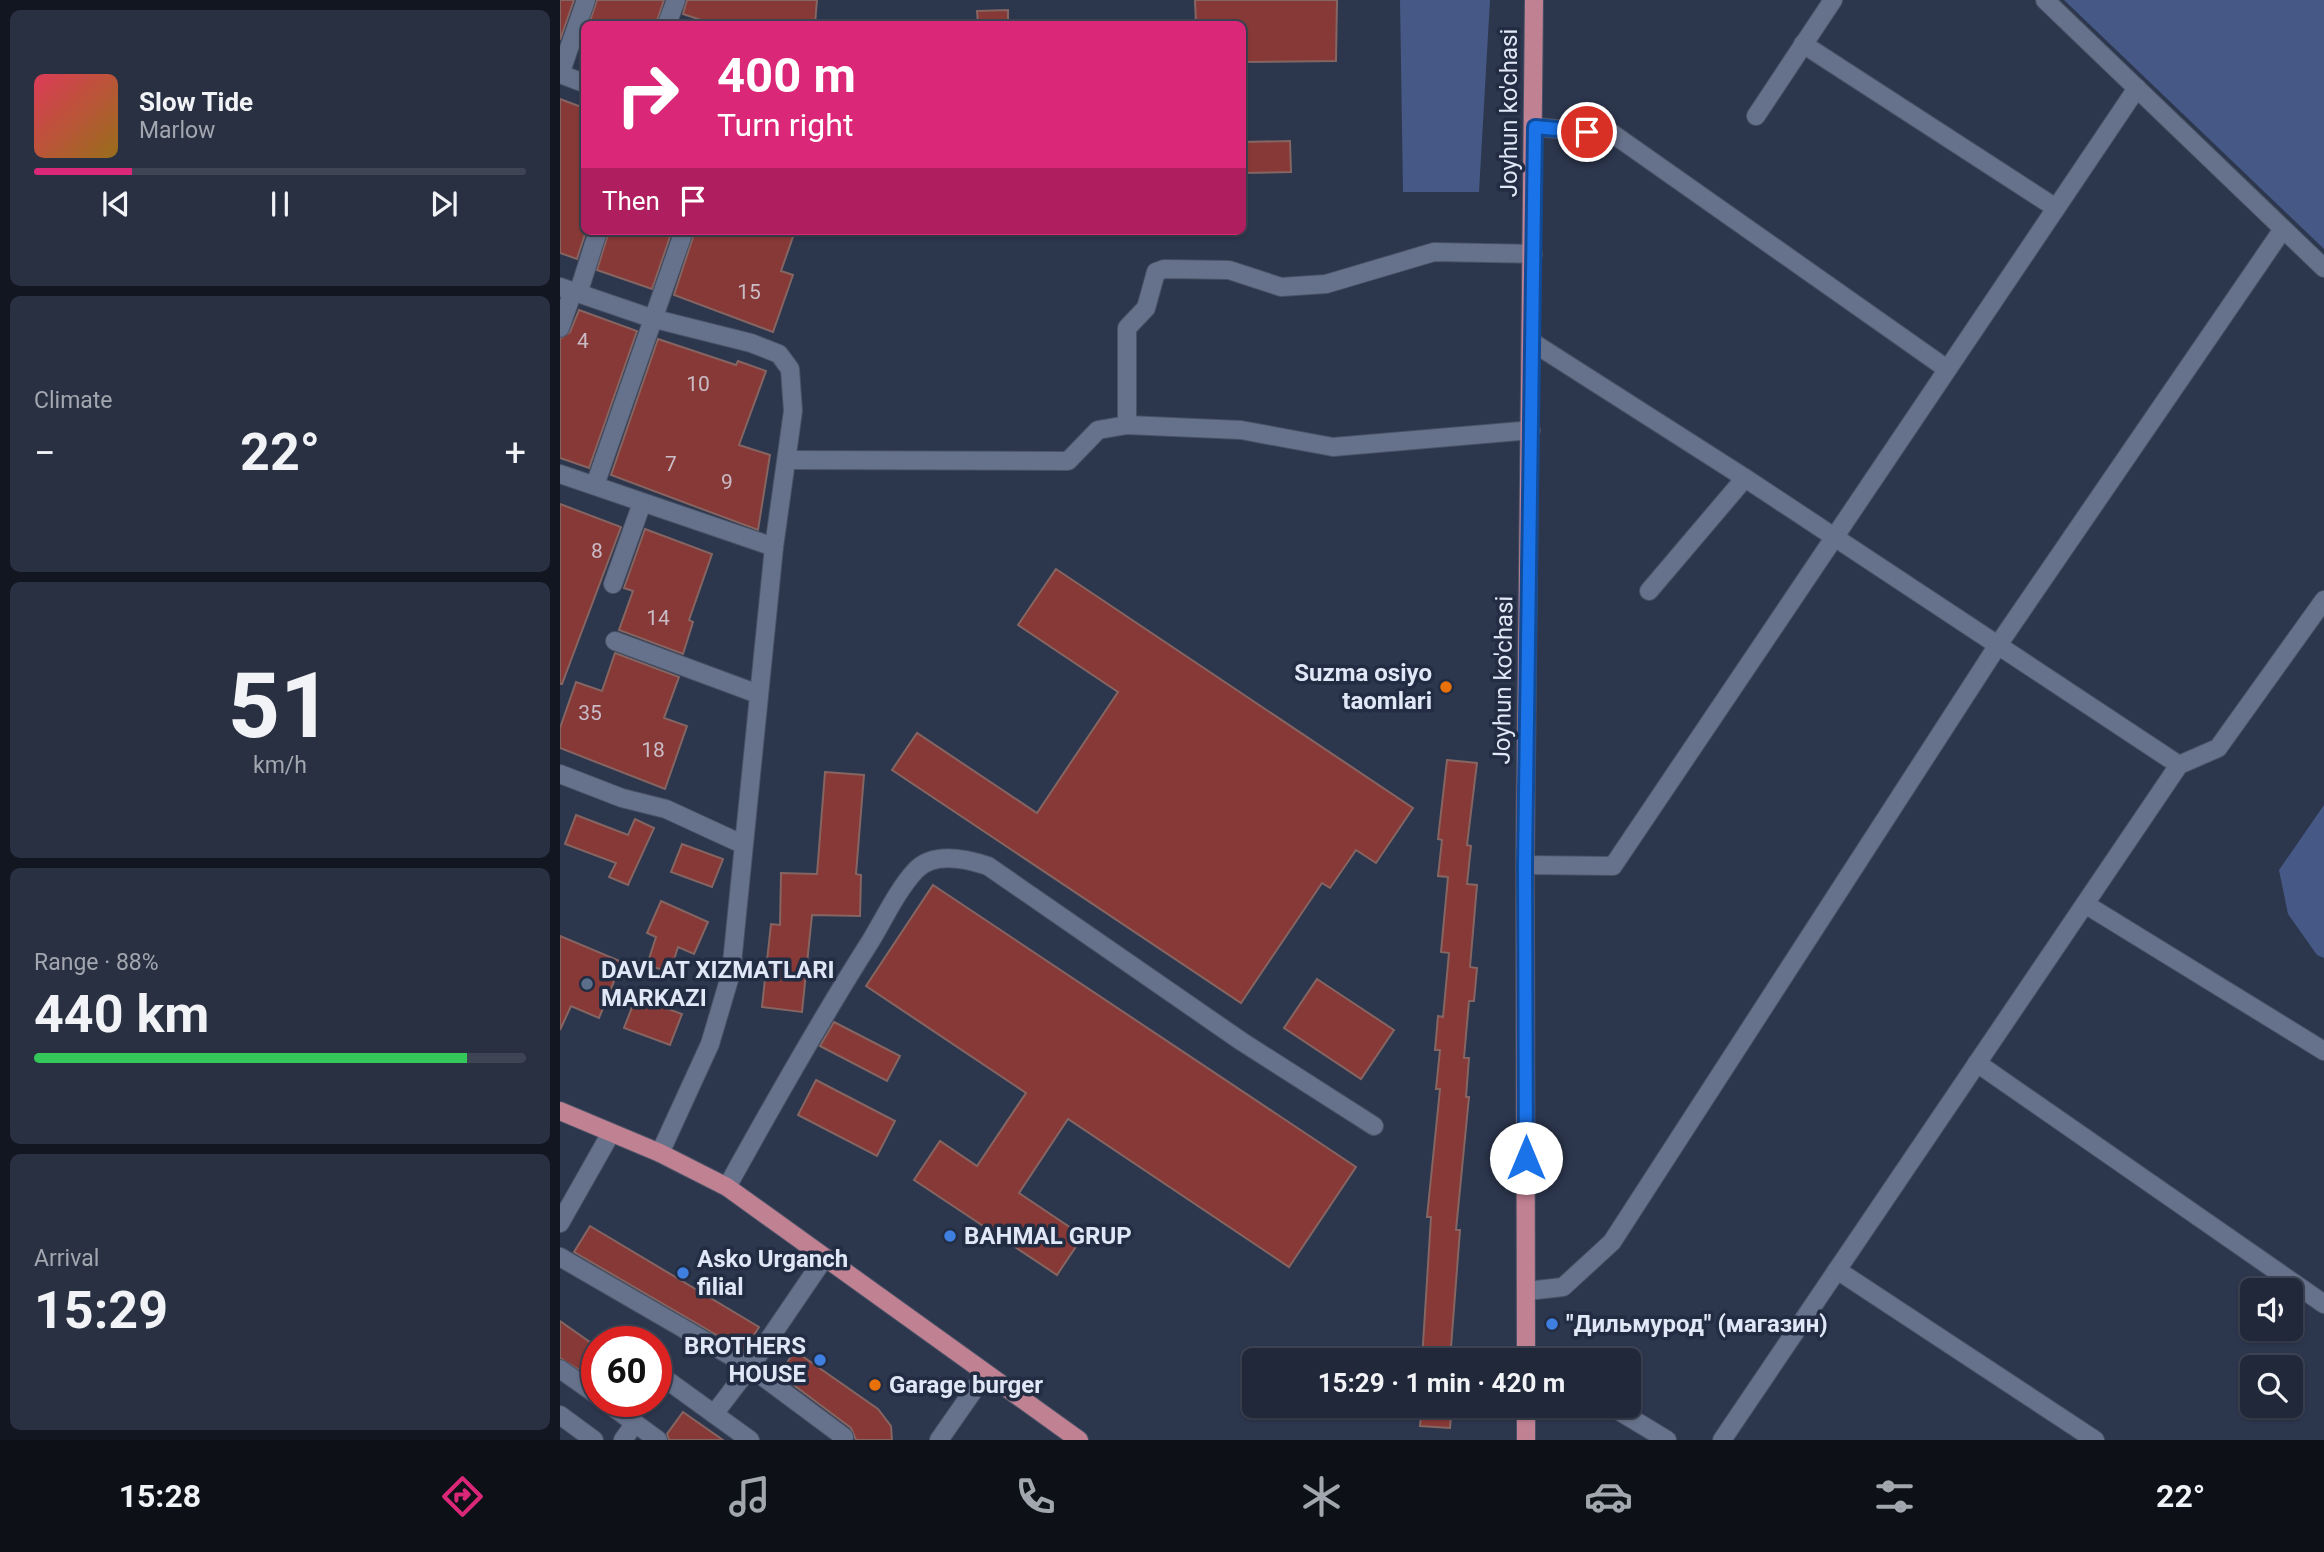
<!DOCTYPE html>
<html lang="en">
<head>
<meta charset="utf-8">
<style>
	body { margin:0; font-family:Roboto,sans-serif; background:#293042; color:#f1f3f6; height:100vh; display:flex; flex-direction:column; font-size:26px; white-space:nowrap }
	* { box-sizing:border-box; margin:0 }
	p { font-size:23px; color:#a2a6af }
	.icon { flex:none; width:38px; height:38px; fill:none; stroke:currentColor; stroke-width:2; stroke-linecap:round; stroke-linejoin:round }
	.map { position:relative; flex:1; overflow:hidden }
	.drawer { display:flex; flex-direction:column; gap:10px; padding:10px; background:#121620; width:560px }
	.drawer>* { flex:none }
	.guide { position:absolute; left:21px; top:21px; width:665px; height:214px; border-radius:10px; box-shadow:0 2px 5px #0004,0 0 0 2px #3e4454; background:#db2777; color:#fff; overflow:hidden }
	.controls { position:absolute; left:1680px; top:1278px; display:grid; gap:14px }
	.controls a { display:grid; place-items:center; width:63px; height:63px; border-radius:10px; background:#21283a; box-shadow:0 2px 5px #0004,0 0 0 2px #3e4454; font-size:35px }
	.speed { position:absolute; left:21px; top:1326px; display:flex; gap:14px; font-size:35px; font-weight:700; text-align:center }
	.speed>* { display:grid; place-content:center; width:91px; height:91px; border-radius:50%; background:#21283a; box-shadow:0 2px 5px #0004,0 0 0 2px #3e4454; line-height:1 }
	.speed .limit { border:10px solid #d22; background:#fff; color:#111 }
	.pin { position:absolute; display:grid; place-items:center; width:60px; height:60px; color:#fff; margin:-30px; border:4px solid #fff; border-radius:50%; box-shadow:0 2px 7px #0007 }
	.me { position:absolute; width:77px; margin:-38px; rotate:0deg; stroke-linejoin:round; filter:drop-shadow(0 0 5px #0008) }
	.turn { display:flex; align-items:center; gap:24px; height:147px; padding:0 21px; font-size:32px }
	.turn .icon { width:91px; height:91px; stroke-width:2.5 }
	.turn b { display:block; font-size:49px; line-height:60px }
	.then { display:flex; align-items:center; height:66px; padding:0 21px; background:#0003; gap:14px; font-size:26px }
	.big { font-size:52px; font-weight:700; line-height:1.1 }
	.drawer .tile { flex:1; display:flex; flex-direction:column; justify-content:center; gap:10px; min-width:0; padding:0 24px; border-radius:10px; background:#293042 }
	.drawer .dial { align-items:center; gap:0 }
	.dial b { font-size:91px; line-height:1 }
	.song { display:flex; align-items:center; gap:21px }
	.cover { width:84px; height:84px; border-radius:10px; background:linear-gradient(135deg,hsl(350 70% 55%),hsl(40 70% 35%)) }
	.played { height:7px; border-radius:4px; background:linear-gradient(90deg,#db2777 20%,#3e4454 20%) }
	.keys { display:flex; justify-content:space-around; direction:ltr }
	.heat { display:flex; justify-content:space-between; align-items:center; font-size:38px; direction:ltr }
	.charge { height:10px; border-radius:5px; background:linear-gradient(90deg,#34c759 88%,#3e4454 0) }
	.trip { position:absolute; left:682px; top:1348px; width:399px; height:70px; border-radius:10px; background:#21283a; box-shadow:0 2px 5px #0004,0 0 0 2px #3e4454; font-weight:700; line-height:70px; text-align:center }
	.tab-bar { display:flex; height:112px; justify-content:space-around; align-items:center; background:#0d1017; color:#a2a6af }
	.tab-bar .icon { width:49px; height:49px }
	.tab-bar .current { color:#db2777 }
	.tab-bar b { font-size:32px; color:#f1f3f6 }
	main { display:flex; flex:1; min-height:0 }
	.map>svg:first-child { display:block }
	.green { fill:#465986 }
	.building { fill:#873937; stroke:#856562; stroke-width:2 }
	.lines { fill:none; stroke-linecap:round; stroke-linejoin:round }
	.minor-casing { stroke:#495265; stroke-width:20 }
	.major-casing { stroke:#495265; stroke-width:20 }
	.minor { stroke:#66728c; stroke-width:18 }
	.major { stroke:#c08193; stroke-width:18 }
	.route-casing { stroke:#114b97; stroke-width:18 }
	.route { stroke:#1a73e8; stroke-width:12 }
	.food-dot { fill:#e8710a; stroke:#222c42; stroke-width:2.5 }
	.service-dot { fill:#5c6f8a; stroke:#222c42; stroke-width:2.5 }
	.shop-dot { fill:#3f7fe0; stroke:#222c42; stroke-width:2.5 }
	.labels { text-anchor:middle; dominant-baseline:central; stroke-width:7; stroke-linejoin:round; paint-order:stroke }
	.number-label { font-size:21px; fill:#cabcc6 }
	.street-label { font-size:24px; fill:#e0e7f6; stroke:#222c42 }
	.poi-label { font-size:24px; font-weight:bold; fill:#e0e7f6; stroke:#222c42; text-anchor:start }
</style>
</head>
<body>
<main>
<section class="drawer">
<div class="tile">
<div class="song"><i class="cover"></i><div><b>Slow Tide</b><p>Marlow</p></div></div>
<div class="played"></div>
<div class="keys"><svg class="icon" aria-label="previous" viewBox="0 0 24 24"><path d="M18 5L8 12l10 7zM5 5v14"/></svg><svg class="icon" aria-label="pause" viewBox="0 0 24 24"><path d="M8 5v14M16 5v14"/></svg><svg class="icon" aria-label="next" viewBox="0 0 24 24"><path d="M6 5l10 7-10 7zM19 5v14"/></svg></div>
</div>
<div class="tile"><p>Climate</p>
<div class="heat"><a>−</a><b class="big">22°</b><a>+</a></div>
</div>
<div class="tile dial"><b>51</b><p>km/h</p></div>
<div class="tile"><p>Range · 88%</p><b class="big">440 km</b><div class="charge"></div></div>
<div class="tile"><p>Arrival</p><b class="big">15:29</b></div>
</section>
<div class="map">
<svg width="1764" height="1440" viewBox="0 0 1764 1440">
	<rect width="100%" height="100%" fill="#2c364d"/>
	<g class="green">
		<path d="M 840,0 L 930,0 L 919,192 L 843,192 Z"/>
		<path d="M 1504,0 L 1764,0 L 1764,249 Z"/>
		<path d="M 1764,805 L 1764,958 L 1757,955 L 1728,914 L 1719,870 Z"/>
	</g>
	<g class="building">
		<path d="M 0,0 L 14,0 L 0,40 Z"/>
		<path d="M 37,0 L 104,0 L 96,24 L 29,24 Z"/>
		<path d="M 127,0 L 257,0 L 255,24 L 153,24 L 123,14 Z"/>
		<path d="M 635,0 L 777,0 L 776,61 L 682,62 L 682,24 L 636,24 Z"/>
		<path d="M 448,10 L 448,24 L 418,24 L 417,11 Z"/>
		<path d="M 0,99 L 24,108 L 26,231 L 17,259 L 0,253 Z"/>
		<path d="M 730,141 L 731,172 L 682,173 L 682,142 Z"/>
		<path d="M 49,231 L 112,231 L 92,289 L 37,270 Z"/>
		<path d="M 135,231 L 235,231 L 221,271 L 233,275 L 213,332 L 114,295 Z"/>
		<path d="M 19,310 L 77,331 L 29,468 L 0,458 L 0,339 L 10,332 Z"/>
		<path d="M 98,339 L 176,365 L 178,361 L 206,371 L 179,445 L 210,455 L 198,530 L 51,475 Z"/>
		<path d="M 0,504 L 61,527 L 2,684 L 0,684 Z"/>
		<path d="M 85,529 L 152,554 L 129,620 L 133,622 L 123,654 L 59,630 L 73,591 L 64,588 Z"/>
		<path d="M 496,569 L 853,808 L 816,863 L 796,850 L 770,888 L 762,883 L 681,1003 L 332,770 L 357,733 L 477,813 L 558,692 L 458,625 Z"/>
		<path d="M 55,653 L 119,677 L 104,718 L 127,726 L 105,789 L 0,748 L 0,728 L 16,682 L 42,691 Z"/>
		<path d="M 887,760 L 917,763 L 907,845 L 911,846 L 907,884 L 917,885 L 910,967 L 917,968 L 914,1001 L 909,1001 L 904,1058 L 909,1058 L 906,1097 L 909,1097 L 896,1230 L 900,1230 L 890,1360 L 862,1360 L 871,1217 L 867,1217 L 880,1089 L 876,1089 L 880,1050 L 875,1050 L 878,1016 L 883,1017 L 889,953 L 881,952 L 888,877 L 878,876 L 882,840 L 878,839 Z"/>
		<path d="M 265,772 L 304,775 L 296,874 L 301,875 L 300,916 L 252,915 L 242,1012 L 202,1007 L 211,924 L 220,925 L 221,873 L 257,874 Z"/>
		<path d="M 16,815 L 68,835 L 75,819 L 94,828 L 68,885 L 49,877 L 56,863 L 5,844 Z"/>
		<path d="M 122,844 L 163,859 L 152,887 L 111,872 Z"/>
		<path d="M 373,885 L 796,1167 L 729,1267 L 508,1119 L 459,1193 L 523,1236 L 497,1275 L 354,1180 L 380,1141 L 417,1166 L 466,1093 L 306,986 Z"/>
		<path d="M 101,901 L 148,922 L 134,954 L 118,947 L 110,972 L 87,965 L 96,937 L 87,933 Z"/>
		<path d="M 0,936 L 62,962 L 39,1018 L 11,1006 L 0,1030 Z"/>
		<path d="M 757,979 L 834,1030 L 801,1079 L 724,1028 Z"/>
		<path d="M 76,997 L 122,1014 L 110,1045 L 64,1028 Z"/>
		<path d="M 274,1022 L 340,1056 L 327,1081 L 260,1046 Z"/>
		<path d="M 256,1080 L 335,1121 L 317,1156 L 238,1115 Z"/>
		<path d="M 30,1226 L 199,1327 L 184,1351 L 14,1252 Z"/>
		<path d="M 0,1321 L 37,1347 L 37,1381 L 0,1358 Z"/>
		<path d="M 235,1351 L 318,1409 L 331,1426 L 332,1440 L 296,1440 L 291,1428 L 219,1374 Z"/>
		<path d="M 862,1405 L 892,1405 L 890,1428 L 860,1426 Z"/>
		<path d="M 123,1412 L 163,1440 L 109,1440 L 107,1434 Z"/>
	</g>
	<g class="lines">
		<defs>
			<g id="minor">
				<path d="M 1485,0 L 1764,268"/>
				<path d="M 107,24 L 116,0"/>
				<path d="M 1243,44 L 1496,208"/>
				<path d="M 0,74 L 26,0"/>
				<path d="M 0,74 L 24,83"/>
				<path d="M 1196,116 L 1273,0"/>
				<path d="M 975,127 L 1053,134 L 1387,369"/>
				<path d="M 0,287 L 91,318 L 191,343 L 219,354 L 230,369 L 233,411 L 214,547 L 171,973 L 150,1044 L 100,1153"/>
				<path d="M 18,294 L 38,231"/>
				<path d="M 0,328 L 13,291"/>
				<path d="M 972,342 L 1185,478 L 1619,765"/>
				<path d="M 567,425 L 567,328 L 586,308 L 596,272 L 604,269 L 669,270 L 721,287 L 766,284 L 874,252 L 973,254"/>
				<path d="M 227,460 L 508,461 L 538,430 L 567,425 L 681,430 L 773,447 L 971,430"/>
				<path d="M 0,474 L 214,547"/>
				<path d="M 35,485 L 124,231"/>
				<path d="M 53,584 L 82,503"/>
				<path d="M 1089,591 L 1185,478"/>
				<path d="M 55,641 L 198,694"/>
				<path d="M 0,774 L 62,798 L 106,809 L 182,844"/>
				<path d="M 965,865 L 1053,866 L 1577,88"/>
				<path d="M 1525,904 L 1764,1051"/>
				<path d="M 1417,1063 L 1764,1304"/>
				<path d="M 167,1187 C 213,1104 259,1022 310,942 C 324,919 338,889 356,870 C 374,851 407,859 428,866 L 681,1041 L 814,1126"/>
				<path d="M 0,1223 L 51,1133"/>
				<path d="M 0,1257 L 190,1367 L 263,1260"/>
				<path d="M 1277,1270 L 1535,1440"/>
				<path d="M 967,1291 L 1003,1287 L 1052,1242 L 1438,645 L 1723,229"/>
				<path d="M 0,1369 L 37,1395"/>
				<path d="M 96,1381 L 100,1375 L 190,1440"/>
				<path d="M 46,1402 L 98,1440"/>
				<path d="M 1049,1405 L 1107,1440"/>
				<path d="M 154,1414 L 190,1367 L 284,1437"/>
				<path d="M 0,1415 L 34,1440"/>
				<path d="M 69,1418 L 81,1402"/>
				<path d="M 63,1440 L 75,1423"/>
				<path d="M 379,1440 L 425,1374"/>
				<path d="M 1162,1440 L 1619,765 L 1658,748 L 1764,600"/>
			</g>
			<g id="major">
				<path d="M 0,1111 L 100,1153 L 167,1187 L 519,1440"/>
				<path d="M 966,1360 L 965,865 L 974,0"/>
				<path d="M 966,1440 L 966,1405"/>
			</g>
		</defs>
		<use href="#minor" class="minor-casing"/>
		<use href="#major" class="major-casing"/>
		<use href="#minor" class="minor"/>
		<use href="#major" class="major"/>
	</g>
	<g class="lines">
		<defs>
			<path id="route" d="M 966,1158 L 965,865 L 975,127 L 1027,132"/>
		</defs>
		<use href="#route" class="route-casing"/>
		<use href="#route" class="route"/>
	</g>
	<g class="food-dot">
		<circle cx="886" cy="687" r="7"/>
		<circle cx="315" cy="1385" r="7"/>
	</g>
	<circle class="service-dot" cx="27" cy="984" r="7"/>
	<g class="shop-dot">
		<circle cx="390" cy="1236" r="7"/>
		<circle cx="123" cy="1273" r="7"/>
		<circle cx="992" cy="1324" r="7"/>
		<circle cx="260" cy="1360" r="7"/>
	</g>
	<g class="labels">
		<g class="number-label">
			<text x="189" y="292">15</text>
			<text x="23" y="341">4</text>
			<text x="138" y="384">10</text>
			<text x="111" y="464">7</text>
			<text x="167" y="482">9</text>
			<text x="37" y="551">8</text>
			<text x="98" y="618">14</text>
			<text x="30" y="713">35</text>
			<text x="93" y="750">18</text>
		</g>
		<g class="street-label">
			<text transform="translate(949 113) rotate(-90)">Joyhun ko'chasi</text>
			<text transform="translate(943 680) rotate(-89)">Joyhun ko'chasi</text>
		</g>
		<g class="poi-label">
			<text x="872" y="673" text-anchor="end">Suzma osiyo<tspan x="872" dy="28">taomlari</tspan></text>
			<text x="41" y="970">DAVLAT XIZMATLARI<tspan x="41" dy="28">MARKAZI</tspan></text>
			<text x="404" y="1236">BAHMAL GRUP</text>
			<text x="137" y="1259">Asko Urganch<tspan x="137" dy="28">filial</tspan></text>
			<text x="1006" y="1324">"Дильмурод" (магазин)</text>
			<text x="246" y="1346" text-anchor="end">BROTHERS<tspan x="246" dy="28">HOUSE</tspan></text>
			<text x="329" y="1385">Garage burger</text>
		</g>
	</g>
</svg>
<div class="controls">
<a><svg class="icon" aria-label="sound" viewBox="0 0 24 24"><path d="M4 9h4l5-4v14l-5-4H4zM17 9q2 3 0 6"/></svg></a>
<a><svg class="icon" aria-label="search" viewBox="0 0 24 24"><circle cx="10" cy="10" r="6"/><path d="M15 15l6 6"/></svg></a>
</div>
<div class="speed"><div class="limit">60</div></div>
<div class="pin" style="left:1027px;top:132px;background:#d93025"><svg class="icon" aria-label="arrive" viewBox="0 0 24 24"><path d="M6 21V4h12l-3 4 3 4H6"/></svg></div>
<svg class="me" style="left:966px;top:1158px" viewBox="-20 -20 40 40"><circle r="19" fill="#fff"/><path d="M0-13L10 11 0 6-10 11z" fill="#1a73e8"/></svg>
<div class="trip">15:29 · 1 min · 420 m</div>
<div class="guide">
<div class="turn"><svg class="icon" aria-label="right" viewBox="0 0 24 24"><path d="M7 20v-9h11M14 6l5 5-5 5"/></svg><div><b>400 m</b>Turn right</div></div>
<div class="then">Then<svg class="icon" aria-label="arrive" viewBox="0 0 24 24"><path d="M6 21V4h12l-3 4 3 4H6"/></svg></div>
</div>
</div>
</main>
<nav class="tab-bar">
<b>15:28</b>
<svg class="icon current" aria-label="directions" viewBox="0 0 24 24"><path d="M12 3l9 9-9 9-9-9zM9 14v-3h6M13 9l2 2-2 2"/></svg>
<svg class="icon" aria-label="music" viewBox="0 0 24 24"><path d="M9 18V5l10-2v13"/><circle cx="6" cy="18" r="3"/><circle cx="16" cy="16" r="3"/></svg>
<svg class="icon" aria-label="phone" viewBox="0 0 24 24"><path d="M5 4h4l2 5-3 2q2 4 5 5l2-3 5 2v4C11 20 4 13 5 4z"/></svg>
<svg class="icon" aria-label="climate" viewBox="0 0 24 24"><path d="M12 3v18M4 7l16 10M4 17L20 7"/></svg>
<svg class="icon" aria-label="car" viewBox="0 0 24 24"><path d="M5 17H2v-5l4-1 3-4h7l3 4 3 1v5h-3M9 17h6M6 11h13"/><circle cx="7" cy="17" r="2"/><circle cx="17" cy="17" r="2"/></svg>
<svg class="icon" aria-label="filters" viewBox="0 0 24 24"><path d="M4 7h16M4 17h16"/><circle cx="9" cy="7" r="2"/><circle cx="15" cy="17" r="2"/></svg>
<b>22°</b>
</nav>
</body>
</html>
